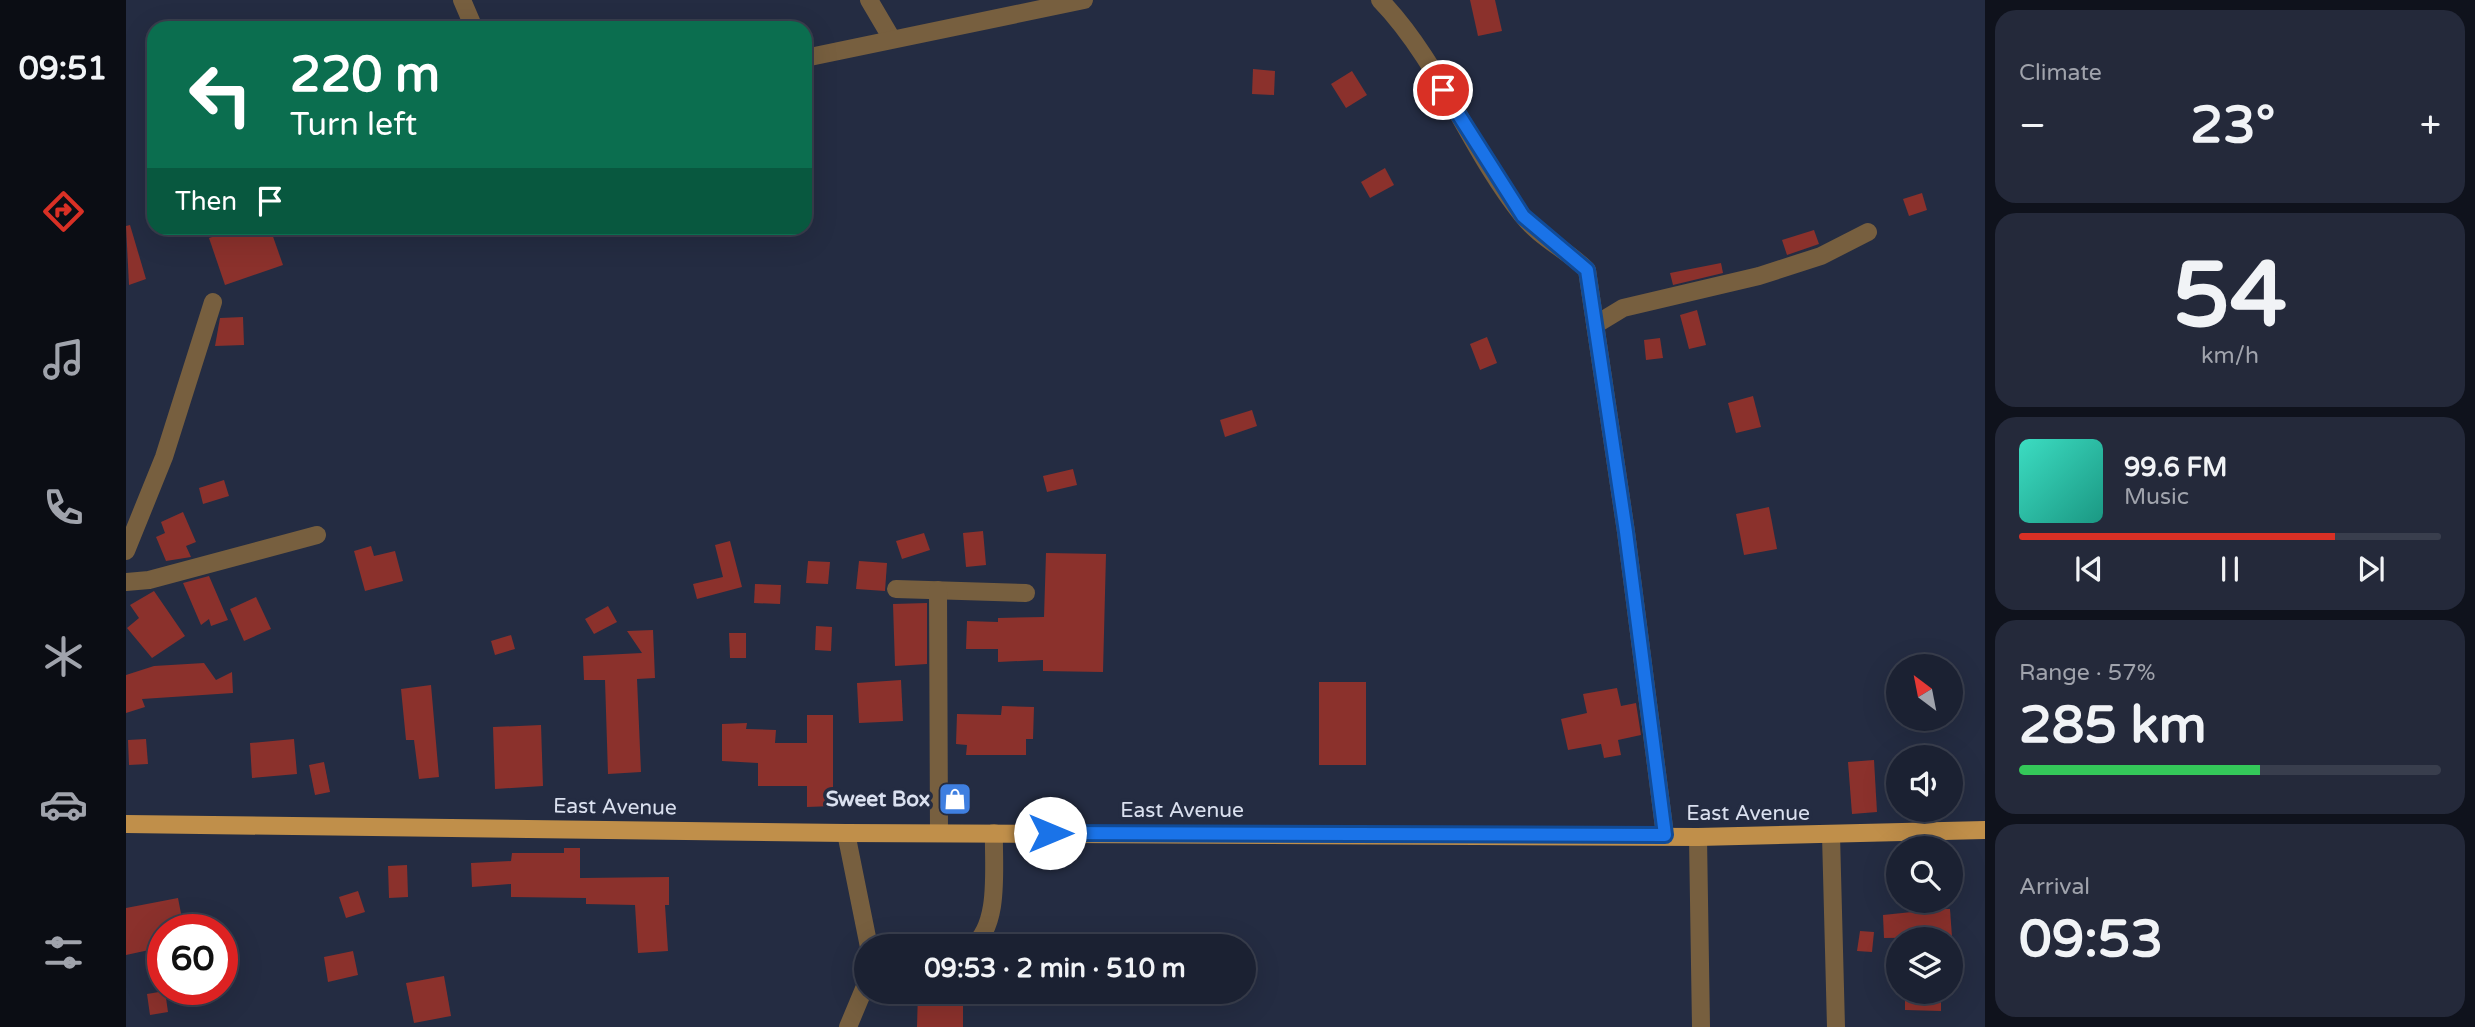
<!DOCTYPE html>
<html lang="en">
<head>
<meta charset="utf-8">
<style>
	body { margin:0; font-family:"Varela Round",sans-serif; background:#24293a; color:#f1f3f6; height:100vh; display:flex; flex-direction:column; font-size:26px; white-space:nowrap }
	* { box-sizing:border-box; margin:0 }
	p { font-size:23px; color:#a0a3ac }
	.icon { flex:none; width:38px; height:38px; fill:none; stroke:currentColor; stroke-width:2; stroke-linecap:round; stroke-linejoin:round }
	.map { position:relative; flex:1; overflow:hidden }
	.drawer { display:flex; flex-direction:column; gap:10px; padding:10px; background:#0f121c; width:490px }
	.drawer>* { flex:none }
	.guide { position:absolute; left:21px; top:21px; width:665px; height:214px; border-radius:21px; box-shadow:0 7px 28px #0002,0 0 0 2px #393e4d; background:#0b6e4f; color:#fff; overflow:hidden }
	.needle { width:46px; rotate:328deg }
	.buttons { position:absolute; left:1760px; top:654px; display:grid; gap:14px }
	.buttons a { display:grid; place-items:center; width:77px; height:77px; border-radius:50%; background:#1b2132; box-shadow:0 7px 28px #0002,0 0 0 2px #393e4d; font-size:35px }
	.speed { position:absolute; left:21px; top:914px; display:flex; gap:14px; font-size:35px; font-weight:700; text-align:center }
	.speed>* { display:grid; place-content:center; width:91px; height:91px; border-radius:50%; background:#1b2132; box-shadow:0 7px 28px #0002,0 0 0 2px #393e4d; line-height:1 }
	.speed .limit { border:10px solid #d22; background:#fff; color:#111 }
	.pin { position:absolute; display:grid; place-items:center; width:60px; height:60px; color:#fff; margin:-30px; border:4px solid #fff; border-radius:50%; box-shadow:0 2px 7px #0007 }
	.me { position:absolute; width:77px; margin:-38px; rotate:90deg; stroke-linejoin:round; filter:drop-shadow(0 0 5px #0008) }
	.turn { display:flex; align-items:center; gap:24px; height:147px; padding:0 28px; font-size:32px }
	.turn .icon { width:91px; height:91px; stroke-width:2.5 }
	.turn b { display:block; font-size:49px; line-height:60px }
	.then { display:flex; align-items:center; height:66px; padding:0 28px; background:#0003; gap:14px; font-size:26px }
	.big { font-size:52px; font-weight:800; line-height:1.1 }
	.drawer .widget { flex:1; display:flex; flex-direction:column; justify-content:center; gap:10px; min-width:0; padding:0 24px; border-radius:21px; background:#24293a }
	.drawer .dial { align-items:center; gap:0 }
	.dial b { font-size:91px; line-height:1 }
	.song { display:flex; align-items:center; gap:21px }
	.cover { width:84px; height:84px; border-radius:10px; background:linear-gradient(135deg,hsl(170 70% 55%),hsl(170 70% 35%)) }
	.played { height:7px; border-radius:4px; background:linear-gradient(90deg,#d93025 75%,#393e4d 75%) }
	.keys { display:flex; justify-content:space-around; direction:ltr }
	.heat { display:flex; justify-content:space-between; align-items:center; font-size:38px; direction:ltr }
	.charge { height:10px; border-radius:5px; background:linear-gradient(90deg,#34c759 57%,#393e4d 0) }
	.trip { position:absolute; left:728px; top:934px; width:402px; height:70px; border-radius:35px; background:#1b2132; box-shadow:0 7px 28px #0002,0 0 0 2px #393e4d; font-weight:800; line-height:70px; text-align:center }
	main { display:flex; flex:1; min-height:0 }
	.dock { display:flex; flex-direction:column; width:126px; justify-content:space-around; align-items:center; background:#0b0d14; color:#a0a3ac }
	.dock .icon { width:49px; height:49px }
	.dock .on { color:#d93025 }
	.dock b { font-size:32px; color:#f1f3f6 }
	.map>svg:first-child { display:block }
	.building { fill:#8b312c }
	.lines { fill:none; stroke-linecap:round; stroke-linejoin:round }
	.minor { stroke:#775f3f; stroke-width:18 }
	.major { stroke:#c08f4a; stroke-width:18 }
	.route-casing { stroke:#114b97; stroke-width:18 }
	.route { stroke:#1a73e8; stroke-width:12 }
	.labels { text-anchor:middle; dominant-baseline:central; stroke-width:7; stroke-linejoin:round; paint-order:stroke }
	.poi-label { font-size:21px; font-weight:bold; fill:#dae0ef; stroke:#242c42; text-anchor:end }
	.street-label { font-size:21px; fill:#dae0ef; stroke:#242c42 }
</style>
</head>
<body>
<main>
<nav class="dock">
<b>09:51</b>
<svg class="icon on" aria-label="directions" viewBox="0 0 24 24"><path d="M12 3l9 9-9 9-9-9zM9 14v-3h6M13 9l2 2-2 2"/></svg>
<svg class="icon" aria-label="music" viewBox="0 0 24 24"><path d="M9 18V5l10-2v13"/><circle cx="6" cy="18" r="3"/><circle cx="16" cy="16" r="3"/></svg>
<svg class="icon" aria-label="phone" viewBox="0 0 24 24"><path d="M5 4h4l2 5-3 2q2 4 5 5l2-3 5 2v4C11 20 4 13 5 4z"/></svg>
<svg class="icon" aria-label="climate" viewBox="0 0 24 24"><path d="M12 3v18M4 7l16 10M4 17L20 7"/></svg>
<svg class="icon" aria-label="car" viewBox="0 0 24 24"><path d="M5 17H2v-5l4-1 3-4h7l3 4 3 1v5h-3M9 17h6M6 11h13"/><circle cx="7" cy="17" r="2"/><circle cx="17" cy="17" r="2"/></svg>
<svg class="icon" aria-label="filters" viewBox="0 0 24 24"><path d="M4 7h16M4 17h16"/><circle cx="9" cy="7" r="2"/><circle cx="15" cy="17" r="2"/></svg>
</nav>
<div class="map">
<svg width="1859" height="1027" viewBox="0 0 1859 1027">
	<rect width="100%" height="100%" fill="#242c42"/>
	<g class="building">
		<path d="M 1344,0 L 1369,0 L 1376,31 L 1352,36 Z"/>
		<path d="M 1127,69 L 1149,71 L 1148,95 L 1126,94 Z"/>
		<path d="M 1226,71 L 1241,95 L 1220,108 L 1205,84 Z"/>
		<path d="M 1259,168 L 1268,185 L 1244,198 L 1235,182 Z"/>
		<path d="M 1796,193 L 1801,210 L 1783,216 L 1777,199 Z"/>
		<path d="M 4,225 L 20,279 L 3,285 L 0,226 Z"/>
		<path d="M 115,228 L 144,228 L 157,265 L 99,285 L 83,238 Z"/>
		<path d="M 1688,230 L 1693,244 L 1661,255 L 1656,240 Z"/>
		<path d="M 1595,263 L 1597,273 L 1547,285 L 1544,273 Z"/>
		<path d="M 1571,310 L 1580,345 L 1563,349 L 1554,315 Z"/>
		<path d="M 117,317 L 118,345 L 89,346 L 94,318 Z"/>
		<path d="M 1361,337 L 1371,363 L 1354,370 L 1344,344 Z"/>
		<path d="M 1534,338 L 1537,358 L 1520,360 L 1518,340 Z"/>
		<path d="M 1627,396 L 1635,427 L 1610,433 L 1602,403 Z"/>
		<path d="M 1126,410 L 1131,426 L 1099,437 L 1094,420 Z"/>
		<path d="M 947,469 L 951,485 L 921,492 L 917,476 Z"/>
		<path d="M 98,480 L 103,496 L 77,504 L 73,488 Z"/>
		<path d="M 1643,507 L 1651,549 L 1618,555 L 1610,514 Z"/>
		<path d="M 57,512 L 70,542 L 60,546 L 65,557 L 40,561 L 30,537 L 39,533 L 35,522 Z"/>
		<path d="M 857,531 L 860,565 L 840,567 L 837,533 Z"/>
		<path d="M 798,533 L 804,550 L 776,559 L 770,541 Z"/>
		<path d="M 604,541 L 616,587 L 571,599 L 567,584 L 597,577 L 589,545 Z"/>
		<path d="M 245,546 L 248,556 L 269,551 L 277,581 L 239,591 L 228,551 Z"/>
		<path d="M 920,553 L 980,554 L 977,672 L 917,671 L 917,660 L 872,662 L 872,649 L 840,649 L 841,621 L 872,622 L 872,618 L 918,617 Z"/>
		<path d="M 682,561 L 704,562 L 702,584 L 680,583 Z"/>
		<path d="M 733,561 L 761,563 L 759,591 L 730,589 Z"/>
		<path d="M 83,576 L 102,620 L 85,626 L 83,619 L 75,625 L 57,583 Z"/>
		<path d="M 629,584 L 655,585 L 654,604 L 628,603 Z"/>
		<path d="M 28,591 L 59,636 L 26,658 L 1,628 L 13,618 L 4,605 Z"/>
		<path d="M 130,597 L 145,629 L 118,641 L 104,609 Z"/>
		<path d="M 801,603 L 801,664 L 769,666 L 767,604 Z"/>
		<path d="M 482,606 L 491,622 L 468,634 L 459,619 Z"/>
		<path d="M 690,626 L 706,627 L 705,651 L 689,650 Z"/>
		<path d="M 527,630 L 529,678 L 511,679 L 515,772 L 482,774 L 479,680 L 458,680 L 457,656 L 516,653 L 501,631 Z"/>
		<path d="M 603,633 L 620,633 L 620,658 L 604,658 Z"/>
		<path d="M 385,635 L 389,649 L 369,655 L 365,641 Z"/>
		<path d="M 78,663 L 90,680 L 106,672 L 107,693 L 16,699 L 19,707 L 0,713 L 0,675 L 28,666 Z"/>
		<path d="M 775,680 L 777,721 L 733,723 L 731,683 Z"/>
		<rect x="1193" y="682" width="47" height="83"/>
		<path d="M 305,685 L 313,777 L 293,779 L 288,740 L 280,740 L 275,689 Z"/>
		<path d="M 1491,688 L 1495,706 L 1510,703 L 1515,735 L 1492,740 L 1495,755 L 1478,758 L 1475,744 L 1442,750 L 1435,719 L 1461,713 L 1457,694 Z"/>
		<path d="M 876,706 L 908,707 L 907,739 L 900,739 L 900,755 L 840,755 L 841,745 L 830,744 L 831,714 L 875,715 Z"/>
		<path d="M 681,715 L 707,715 L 707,806 L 681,807 L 681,786 L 632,786 L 632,763 L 596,761 L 596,724 L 621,723 L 620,729 L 650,730 L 649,743 L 681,743 Z"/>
		<path d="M 415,725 L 417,786 L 369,789 L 367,727 Z"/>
		<path d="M 20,739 L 22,764 L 3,765 L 2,740 Z"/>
		<path d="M 168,739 L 171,774 L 126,778 L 124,743 Z"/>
		<path d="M 1748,760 L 1751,812 L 1726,814 L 1722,762 Z"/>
		<path d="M 198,762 L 204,792 L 189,795 L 183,765 Z"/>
		<path d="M 438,848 L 454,848 L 454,878 L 543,877 L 543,905 L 539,905 L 542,951 L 512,953 L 509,905 L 460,904 L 460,898 L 385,897 L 385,884 L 346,887 L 345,863 L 385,861 L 386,853 L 438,853 Z"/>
		<path d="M 281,865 L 282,897 L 263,898 L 262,866 Z"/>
		<path d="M 232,891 L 239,912 L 220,918 L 213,897 Z"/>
		<path d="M 52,898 L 58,929 L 37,929 L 37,947 L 0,955 L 0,908 Z"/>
		<path d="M 1815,909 L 1824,909 L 1826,937 L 1758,938 L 1757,915 Z"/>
		<path d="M 1734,931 L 1748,932 L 1746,952 L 1731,951 Z"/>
		<path d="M 227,951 L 232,975 L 202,982 L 198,957 Z"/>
		<path d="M 318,976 L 325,1016 L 288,1023 L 280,983 Z"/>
		<path d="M 39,991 L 42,1012 L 24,1015 L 21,994 Z"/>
		<path d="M 792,992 L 837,992 L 837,1027 L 791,1027 Z"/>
		<path d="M 1779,992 L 1815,992 L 1815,1011 L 1779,1010 Z"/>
	</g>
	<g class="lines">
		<g class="minor">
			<path d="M 336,0 L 348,28"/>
			<path d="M 743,0 L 766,39"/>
			<path d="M 1254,0 C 1314,62 1342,147 1396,215 C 1414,238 1441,250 1461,270 L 1500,532 L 1539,835"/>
			<path d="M 679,58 L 958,0"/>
			<path d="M 1469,325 L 1497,308 L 1633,276 L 1695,256 L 1742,232"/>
			<path d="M 0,551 L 38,457 L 87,302"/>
			<path d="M 0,582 L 23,580 L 191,535"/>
			<path d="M 770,589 L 900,593"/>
			<path d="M 812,590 L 813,833"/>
			<path d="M 720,833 L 743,947"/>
			<path d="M 1705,835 L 1710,1027"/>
			<path d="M 1572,837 L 1575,1027"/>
			<path d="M 845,947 C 875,926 867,866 868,833"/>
			<path d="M 722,1027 L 740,984"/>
		</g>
		<path class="major" d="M 0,824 L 720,833 L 1572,837 L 1859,830"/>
	</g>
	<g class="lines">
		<defs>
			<path id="route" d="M 924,833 L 1539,835 L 1500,532 L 1461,270 L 1397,216 L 1317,90"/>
		</defs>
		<use href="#route" class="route-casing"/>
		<use href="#route" class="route"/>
	</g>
	<defs>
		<symbol id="shop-square" viewBox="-11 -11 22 22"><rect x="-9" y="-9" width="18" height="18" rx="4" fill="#3f7fe0" stroke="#242c42"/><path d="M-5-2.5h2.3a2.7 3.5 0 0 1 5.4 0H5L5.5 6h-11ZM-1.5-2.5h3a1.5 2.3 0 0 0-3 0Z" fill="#fff"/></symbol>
	</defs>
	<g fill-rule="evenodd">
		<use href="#shop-square" x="810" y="780" width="38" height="38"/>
	</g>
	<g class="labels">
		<g class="poi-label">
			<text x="804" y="799">Sweet Box</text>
		</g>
		<g class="street-label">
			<text transform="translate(489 807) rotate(1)">East Avenue</text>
			<text x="1056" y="810">East Avenue</text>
			<text x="1622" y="813">East Avenue</text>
		</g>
	</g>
</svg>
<div class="buttons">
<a><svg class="needle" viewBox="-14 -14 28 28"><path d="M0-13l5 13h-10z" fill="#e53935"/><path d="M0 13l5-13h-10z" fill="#a0a3ac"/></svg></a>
<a><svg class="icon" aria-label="sound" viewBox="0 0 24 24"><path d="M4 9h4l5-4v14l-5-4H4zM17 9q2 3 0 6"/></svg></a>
<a><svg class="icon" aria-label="search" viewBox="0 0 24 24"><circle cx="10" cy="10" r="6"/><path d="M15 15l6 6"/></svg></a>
<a><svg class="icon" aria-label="layers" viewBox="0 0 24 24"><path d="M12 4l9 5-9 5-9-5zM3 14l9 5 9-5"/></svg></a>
</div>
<div class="speed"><div class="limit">60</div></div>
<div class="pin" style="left:1317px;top:90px;background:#d93025"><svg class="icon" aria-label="arrive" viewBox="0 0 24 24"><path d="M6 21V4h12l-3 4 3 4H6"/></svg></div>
<svg class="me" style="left:924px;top:833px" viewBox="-20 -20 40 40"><circle r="19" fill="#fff"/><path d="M0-13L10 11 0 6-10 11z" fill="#1a73e8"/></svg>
<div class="trip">09:53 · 2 min · 510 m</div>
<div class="guide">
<div class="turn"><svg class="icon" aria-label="left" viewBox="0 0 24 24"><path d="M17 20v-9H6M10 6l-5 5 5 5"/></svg><div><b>220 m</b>Turn left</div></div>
<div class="then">Then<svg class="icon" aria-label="arrive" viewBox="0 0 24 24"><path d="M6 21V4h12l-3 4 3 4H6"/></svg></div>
</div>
</div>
<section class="drawer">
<div class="widget"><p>Climate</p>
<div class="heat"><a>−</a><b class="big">23°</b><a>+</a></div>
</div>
<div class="widget dial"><b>54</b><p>km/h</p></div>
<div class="widget">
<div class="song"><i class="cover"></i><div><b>99.6 FM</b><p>Music</p></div></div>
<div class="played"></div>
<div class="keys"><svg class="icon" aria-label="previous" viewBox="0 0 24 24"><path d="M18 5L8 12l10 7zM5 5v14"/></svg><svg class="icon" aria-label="pause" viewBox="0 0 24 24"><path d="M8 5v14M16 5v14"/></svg><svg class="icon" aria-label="next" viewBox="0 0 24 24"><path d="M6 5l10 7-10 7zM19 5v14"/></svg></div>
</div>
<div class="widget"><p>Range · 57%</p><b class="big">285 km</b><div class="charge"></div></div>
<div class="widget"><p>Arrival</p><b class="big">09:53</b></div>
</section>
</main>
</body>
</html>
